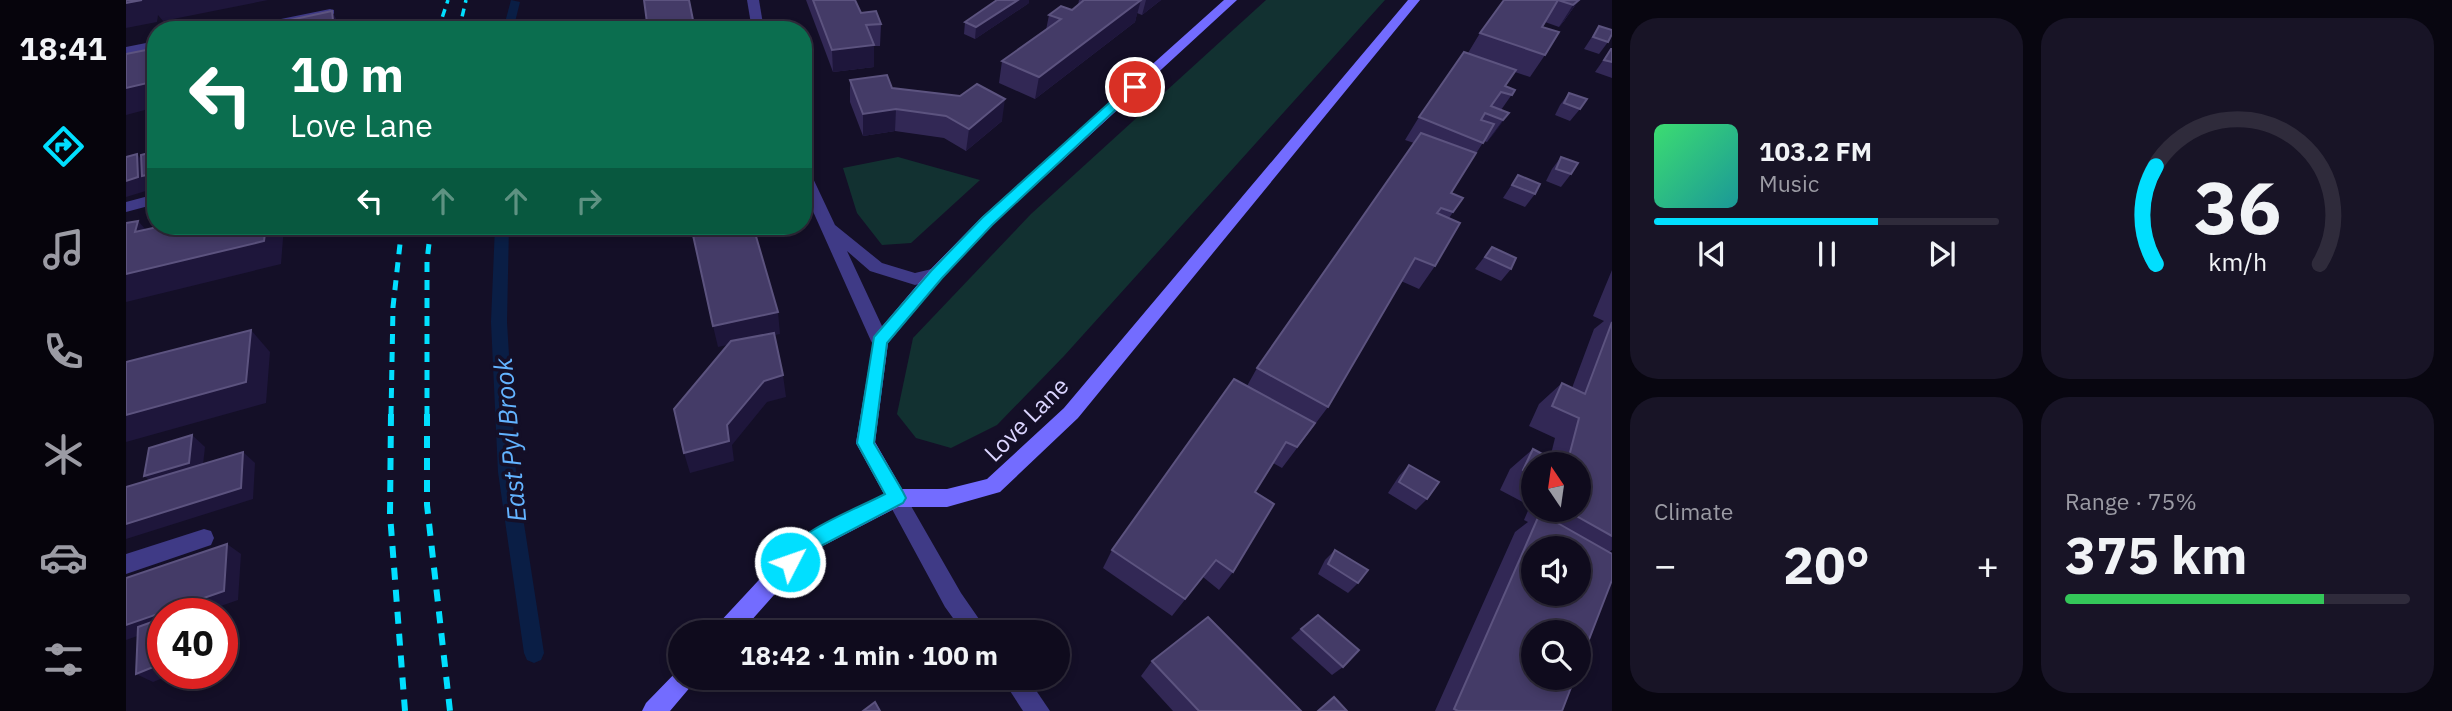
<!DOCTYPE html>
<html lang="en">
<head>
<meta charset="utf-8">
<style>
	body { margin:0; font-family:"IBM Plex Sans",sans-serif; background:#181426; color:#f1f3f6; height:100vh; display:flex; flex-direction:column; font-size:26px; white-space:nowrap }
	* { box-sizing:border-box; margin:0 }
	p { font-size:23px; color:#9b9ba4 }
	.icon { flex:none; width:38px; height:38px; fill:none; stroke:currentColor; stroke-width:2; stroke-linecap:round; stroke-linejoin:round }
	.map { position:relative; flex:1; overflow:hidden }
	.panel { display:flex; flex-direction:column; gap:18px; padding:18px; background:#080610; width:840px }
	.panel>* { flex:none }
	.top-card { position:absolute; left:21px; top:21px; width:665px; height:214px; border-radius:28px; box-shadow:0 4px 10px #0003,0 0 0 2px #2f2b3b; background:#0b6e4f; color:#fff; overflow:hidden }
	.needle { width:46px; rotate:347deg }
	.buttons { position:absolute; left:1395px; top:452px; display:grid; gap:14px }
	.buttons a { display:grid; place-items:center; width:70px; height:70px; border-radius:50%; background:#0f0b1d; box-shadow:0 4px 10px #0003,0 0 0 2px #2f2b3b; font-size:35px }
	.speed { position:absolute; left:21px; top:598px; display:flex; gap:14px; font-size:35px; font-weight:700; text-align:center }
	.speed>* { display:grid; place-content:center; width:91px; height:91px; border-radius:50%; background:#0f0b1d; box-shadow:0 4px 10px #0003,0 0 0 2px #2f2b3b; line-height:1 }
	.speed .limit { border:10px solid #d22; background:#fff; color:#111 }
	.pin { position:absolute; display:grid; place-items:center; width:60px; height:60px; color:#fff; margin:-30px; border:4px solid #fff; border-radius:50%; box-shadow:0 2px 7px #0007 }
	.me { position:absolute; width:77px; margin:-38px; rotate:49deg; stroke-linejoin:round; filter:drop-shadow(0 0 5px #0008) }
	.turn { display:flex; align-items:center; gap:24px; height:147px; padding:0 28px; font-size:32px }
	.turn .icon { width:91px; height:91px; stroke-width:2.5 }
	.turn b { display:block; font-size:49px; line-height:60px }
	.lanes { display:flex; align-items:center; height:66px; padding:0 28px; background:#0003; justify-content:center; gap:35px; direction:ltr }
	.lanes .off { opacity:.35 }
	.big { font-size:52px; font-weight:700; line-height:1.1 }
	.panel .widget { flex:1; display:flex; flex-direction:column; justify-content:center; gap:10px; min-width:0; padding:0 24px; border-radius:28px; background:#181426 }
	.panel .dial { align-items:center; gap:0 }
	.dial svg { height:182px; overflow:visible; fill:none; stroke:#2f2b3b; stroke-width:7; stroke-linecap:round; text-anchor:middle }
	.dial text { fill:#f1f3f6; stroke:none }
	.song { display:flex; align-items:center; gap:21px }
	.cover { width:84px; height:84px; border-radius:10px; background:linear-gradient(135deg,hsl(140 70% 55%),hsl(180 70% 35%)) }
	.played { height:7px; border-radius:4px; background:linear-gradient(90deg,#01dfff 65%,#2f2b3b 65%) }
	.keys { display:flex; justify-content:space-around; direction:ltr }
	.heat { display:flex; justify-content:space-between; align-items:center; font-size:38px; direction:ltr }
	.charge { height:10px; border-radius:5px; background:linear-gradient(90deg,#34c759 75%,#2f2b3b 0) }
	.panel .tiles { flex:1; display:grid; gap:18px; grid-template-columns:repeat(2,1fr) }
	.trip { position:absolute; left:542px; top:620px; width:402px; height:70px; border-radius:35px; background:#0f0b1d; box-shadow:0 4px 10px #0003,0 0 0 2px #2f2b3b; font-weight:700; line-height:70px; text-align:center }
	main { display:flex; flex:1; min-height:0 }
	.dock { display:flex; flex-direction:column; width:126px; justify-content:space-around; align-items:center; background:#06040c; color:#9b9ba4 }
	.dock .icon { width:49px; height:49px }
	.dock .selected { color:#01dfff }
	.dock b { font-size:32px; color:#f1f3f6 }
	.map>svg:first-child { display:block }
	.green { fill:#123131 }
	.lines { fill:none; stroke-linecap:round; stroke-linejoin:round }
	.stream { fill:#0a1e45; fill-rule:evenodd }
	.lane { fill:#3f3a86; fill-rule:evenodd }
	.street { fill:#3f3a86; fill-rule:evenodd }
	.secondary { fill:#736cff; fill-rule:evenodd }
	.rail-far2 { stroke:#01dfff; stroke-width:3.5; stroke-dasharray:8 6; stroke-linecap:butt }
	.rail-far1 { stroke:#01dfff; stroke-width:5; stroke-dasharray:10 8; stroke-linecap:butt }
	.rail { stroke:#01dfff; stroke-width:6; stroke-dasharray:12 10; stroke-linecap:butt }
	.wall { fill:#322855; fill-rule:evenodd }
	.shaded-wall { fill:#1e163b }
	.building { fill:#443b67; stroke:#5c537f; stroke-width:2; fill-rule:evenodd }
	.route { fill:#01dfff; stroke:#0191a6; stroke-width:2 }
	.labels { text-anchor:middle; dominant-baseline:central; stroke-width:7; stroke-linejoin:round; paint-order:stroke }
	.street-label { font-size:24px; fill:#dbd5ff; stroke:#140f27 }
	.water-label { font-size:26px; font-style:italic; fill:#63b3ff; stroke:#140f27 }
</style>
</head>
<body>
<main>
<nav class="dock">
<b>18:41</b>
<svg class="icon selected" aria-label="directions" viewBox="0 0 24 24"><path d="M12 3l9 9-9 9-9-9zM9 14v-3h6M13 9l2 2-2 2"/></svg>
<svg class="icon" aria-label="music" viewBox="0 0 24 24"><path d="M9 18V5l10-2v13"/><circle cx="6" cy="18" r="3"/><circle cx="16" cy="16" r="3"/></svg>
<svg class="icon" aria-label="phone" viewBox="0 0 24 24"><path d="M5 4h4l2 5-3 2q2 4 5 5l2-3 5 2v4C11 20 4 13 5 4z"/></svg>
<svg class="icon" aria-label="climate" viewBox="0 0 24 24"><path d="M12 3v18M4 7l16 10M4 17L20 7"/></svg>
<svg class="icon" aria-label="car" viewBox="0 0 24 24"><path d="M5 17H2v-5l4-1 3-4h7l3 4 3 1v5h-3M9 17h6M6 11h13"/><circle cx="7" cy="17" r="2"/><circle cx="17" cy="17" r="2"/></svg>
<svg class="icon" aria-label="filters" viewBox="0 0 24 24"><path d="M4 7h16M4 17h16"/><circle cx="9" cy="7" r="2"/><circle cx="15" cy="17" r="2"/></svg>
</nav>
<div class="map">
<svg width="1486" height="711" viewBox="0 0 1486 711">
	<rect width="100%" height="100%" fill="#140f27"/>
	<g class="green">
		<path d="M 1140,0 L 1259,0 L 938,356 L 871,425 L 825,448 L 790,438 L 771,414 L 787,338 L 905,214 Z"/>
		<path d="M 772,157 L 854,180 L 785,243 L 756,245 L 731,213 L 717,168 Z"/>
	</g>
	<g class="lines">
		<g class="stream">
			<path d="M 385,0 L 394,2 L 387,30 L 377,30 Z"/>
			<path d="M 369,226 L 383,226 L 381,322 L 390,472 L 418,653 L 415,660 L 408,663 L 401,660 L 398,653 L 372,472 L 365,322 Z"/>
		</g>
		<g class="lane">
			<path d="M 30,194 L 30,204 L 0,212 L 0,202 Z"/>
			<path d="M 78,529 L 85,531 L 88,538 L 85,545 L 0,574 L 0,554 Z"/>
		</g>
		<g class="street">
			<path d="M 621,0 L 633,0 L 638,30 L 626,30 Z"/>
			<path d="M 204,9 L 208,10 L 208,14 L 128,30 L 101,30 Z"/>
			<path d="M 30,41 L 30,49 L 0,55 L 0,47 Z"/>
			<path d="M 677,167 L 684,172 L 709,225 L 756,263 L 789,273 L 810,268 L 818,274 L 816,278 L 789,285 L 744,271 L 721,251 L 763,341 L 760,346 L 748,346 L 745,341 L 677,189 Z"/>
			<path d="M 770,489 L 777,492 L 835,593 L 862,632 L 837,632 L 819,607 L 760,498 L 763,492 Z"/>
			<path d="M 875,677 L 901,677 L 924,711 L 897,711 Z"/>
		</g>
		<g class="secondary">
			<path d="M 1098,0 L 1111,0 L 866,225 L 816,278 L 762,343 L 749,442 L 776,489 L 821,489 L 861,479 L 938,408 L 1282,0 L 1294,0 L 952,418 L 874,492 L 821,507 L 772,507 L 687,551 L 615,632 L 589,632 L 592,624 L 673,537 L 758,494 L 730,443 L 748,336 L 804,270 L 856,217 Z"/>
			<path d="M 555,667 L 555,677 L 569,677 L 566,685 L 544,711 L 516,711 L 520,703 Z"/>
		</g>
		<g class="rail-far2">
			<path d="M 312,30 L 322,0"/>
			<path d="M 333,30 L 340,0"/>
		</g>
		<g class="rail-far1">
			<path d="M 265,416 L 267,307 L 276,226"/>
			<path d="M 301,416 L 301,261 L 305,226"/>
		</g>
		<g class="rail">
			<path d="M 265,414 L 264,514 L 279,711"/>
			<path d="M 301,414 L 301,505 L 324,711"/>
		</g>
	</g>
	<g class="wall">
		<path d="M 680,0 L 729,0 L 735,13 L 755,24 L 754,46 L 748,46 L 748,67 L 707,72 Z"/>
		<path d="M 953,0 L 1035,0 L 1016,15 L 1011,13 L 1009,22 L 909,99 L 873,83 L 876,61 L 920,30 L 923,15 L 946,10 L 952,5 Z"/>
		<path d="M 1378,0 L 1453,0 L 1438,21 L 1433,27 L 1419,22 L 1416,27 L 1419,55 L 1404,77 L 1389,72 L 1379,86 L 1389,90 L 1375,110 L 1383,113 L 1361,142 L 1358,141 L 1325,193 L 1337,198 L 1323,218 L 1309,266 L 1293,289 L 1275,281 L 1202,407 L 1156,468 L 1147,463 L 1129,492 L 1107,572 L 1093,590 L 1077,577 L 1046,616 L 977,568 L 986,550 L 1121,386 L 1131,368 L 1288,143 L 1279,140 L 1293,117 L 1342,53 L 1354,33 Z"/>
		<path d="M 903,3 L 849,39 L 838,34 L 839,22 Z"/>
		<path d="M 1473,26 L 1482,42 L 1473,54 L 1458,49 Z"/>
		<path d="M 1485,49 L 1486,49 L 1486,78 L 1469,72 Z"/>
		<path d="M 724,80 L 766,88 L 876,121 L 840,151 L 818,138 L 769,131 L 737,136 L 724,102 Z"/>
		<path d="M 1443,93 L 1454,109 L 1444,121 L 1429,115 L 1434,105 Z"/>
		<path d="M 1435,157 L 1445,174 L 1435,187 L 1420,181 L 1426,169 Z"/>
		<path d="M 1392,175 L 1409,194 L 1399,207 L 1377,198 Z"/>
		<path d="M 1366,247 L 1385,269 L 1375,281 L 1349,269 Z"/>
		<path d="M 1486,270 L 1486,550 L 1483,552 L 1436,711 L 1309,711 L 1389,532 L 1402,522 L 1398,520 L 1404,506 L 1374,490 L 1384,469 L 1407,449 L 1424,458 L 1429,438 L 1403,426 L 1413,404 L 1436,383 L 1446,388 L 1468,329 L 1478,321 L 1467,316 ZM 1407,464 L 1452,464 L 1452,509 L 1407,509 Z"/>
		<path d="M 1283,465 L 1301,499 L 1290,510 L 1262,493 L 1273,476 Z"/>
		<path d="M 1209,550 L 1232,583 L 1222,593 L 1192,574 L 1199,560 Z"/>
		<path d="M 1175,629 L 1217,667 L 1206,675 L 1165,638 Z"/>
		<path d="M 1026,661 L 1175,711 L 1047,711 L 1015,676 Z"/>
	</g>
	<g class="shaded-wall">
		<path d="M 16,0 L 142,0 L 37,21 L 32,15 L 31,22 L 0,28 L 0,3 Z"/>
		<path d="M 892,0 L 903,0 L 903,3 L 849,39 L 850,27 Z"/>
		<path d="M 1015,0 L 1009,22 L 909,99 L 913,77 Z"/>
		<path d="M 1020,0 L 1035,0 L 1016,15 Z"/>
		<path d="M 1453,0 L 1438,21 L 1433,27 L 1447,5 Z"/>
		<path d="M 206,11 L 216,30 L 208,30 Z"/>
		<path d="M 748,45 L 748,67 L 707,72 L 706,50 Z"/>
		<path d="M 30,81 L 30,107 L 0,115 L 0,88 Z"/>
		<path d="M 879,99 L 876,121 L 840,151 L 843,129 Z"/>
		<path d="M 770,109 L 769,131 L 737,136 L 737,114 Z"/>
		<path d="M 1383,113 L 1367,135 L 1361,142 L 1377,120 Z"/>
		<path d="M 11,154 L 21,167 L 30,173 L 30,188 L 27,189 L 22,184 L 23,190 L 0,197 L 0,181 Z"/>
		<path d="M 12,221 L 32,243 L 9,232 Z"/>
		<path d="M 140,226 L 158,226 L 155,264 L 0,302 L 0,274 Z"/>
		<path d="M 652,312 L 654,334 L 592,347 L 587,326 Z"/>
		<path d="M 125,330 L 144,352 L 140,403 L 0,442 L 0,415 Z"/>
		<path d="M 657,375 L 660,397 L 641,402 L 606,445 L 608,461 L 564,473 L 558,453 L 601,425 L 638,381 Z"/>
		<path d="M 66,435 L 79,447 L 76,474 L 32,486 L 18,476 Z"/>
		<path d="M 117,452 L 129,463 L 127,499 L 0,539 L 0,524 Z"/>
		<path d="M 101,544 L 115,554 L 112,600 L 72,614 L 37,614 L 37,627 L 0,640 L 0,625 Z"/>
		<path d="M 37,663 L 37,674 L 47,674 L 27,682 L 10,674 Z"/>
	</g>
	<g class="building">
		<path d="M 0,0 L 16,0 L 0,3 Z"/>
		<path d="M 518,0 L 563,0 L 569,30 L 522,30 Z"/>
		<path d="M 687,0 L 729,0 L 735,13 L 750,11 L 755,24 L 740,25 L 748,45 L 706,50 Z"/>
		<path d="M 871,0 L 892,0 L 850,27 L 839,22 Z"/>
		<path d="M 958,0 L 1015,0 L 913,77 L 876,61 L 935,19 L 923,15 L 935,6 L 946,10 Z"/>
		<path d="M 1378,0 L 1453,0 L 1447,5 L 1432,0 L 1416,27 L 1433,32 L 1419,55 L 1354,33 Z"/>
		<path d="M 206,11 L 208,30 L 117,30 Z"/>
		<path d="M 1473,26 L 1486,30 L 1486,34 L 1482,42 L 1467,37 Z"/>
		<path d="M 30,48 L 30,81 L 0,88 L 0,54 Z"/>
		<path d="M 1485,49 L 1486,49 L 1486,62 L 1478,60 Z"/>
		<path d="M 1338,52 L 1390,70 L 1379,86 L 1389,90 L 1386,95 L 1375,92 L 1365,106 L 1383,113 L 1377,120 L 1359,113 L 1355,120 L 1368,124 L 1357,143 L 1293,117 Z"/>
		<path d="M 761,75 L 766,88 L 834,96 L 851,84 L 879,99 L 843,129 L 820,116 L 770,109 L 737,114 L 724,80 Z"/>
		<path d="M 1443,93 L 1461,99 L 1454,109 L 1438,103 Z"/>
		<path d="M 1295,133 L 1350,153 L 1325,193 L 1337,198 L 1327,212 L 1315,208 L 1311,213 L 1334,223 L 1309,266 L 1289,258 L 1202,407 L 1131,368 Z"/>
		<path d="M 30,151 L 30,173 L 16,176 L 15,155 Z"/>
		<path d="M 11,154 L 12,177 L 0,181 L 0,157 Z"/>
		<path d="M 1435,157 L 1452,163 L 1445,174 L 1430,169 Z"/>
		<path d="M 1392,175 L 1414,184 L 1409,194 L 1386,185 Z"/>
		<path d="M 12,221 L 9,232 L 36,226 L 140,226 L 138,241 L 0,274 L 0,223 Z"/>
		<path d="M 565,226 L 627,226 L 652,312 L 587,326 Z"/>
		<path d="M 1366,247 L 1390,258 L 1385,269 L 1359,257 Z"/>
		<path d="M 1486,322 L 1486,536 L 1438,509 L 1452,509 L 1452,464 L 1441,464 L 1453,418 L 1426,406 L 1436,383 L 1459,394 Z"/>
		<path d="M 125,330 L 120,382 L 0,415 L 0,362 Z"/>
		<path d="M 648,333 L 657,375 L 638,381 L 601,425 L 603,441 L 558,453 L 548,409 L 605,341 Z"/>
		<path d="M 1108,379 L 1189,423 L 1171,447 L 1160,442 L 1129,492 L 1148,504 L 1107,572 L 1090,560 L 1059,599 L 986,550 Z"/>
		<path d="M 66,435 L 63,463 L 18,476 L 23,448 Z"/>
		<path d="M 1407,449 L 1435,464 L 1407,464 L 1407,475 L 1397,470 Z"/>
		<path d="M 117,452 L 115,488 L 0,524 L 0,487 Z"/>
		<path d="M 1283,465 L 1313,482 L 1301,499 L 1273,482 Z"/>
		<path d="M 1414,513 L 1486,554 L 1486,580 L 1452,668 L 1452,632 L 1407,632 L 1407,677 L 1449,677 L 1436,711 L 1332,711 L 1328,709 ZM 1407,548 L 1452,548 L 1452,593 L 1407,593 Z"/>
		<path d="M 101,544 L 98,591 L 0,625 L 0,578 Z"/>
		<path d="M 1209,550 L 1242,570 L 1232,583 L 1202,564 Z"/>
		<path d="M 59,610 L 59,614 L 47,614 Z"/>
		<path d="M 1192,615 L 1233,650 L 1217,667 L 1175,629 Z"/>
		<path d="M 1082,617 L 1175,711 L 1073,711 L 1026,661 Z"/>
		<path d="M 37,618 L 37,663 L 10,674 L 12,627 Z"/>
		<path d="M 1208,697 L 1221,711 L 1192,711 Z"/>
		<path d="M 749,702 L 754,711 L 737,711 Z"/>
	</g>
	<path class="route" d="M 1004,84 L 1014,87 L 866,225 L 816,278 L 761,343 L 748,443 L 777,492 L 780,498 L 777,503 L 687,550 L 671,568 L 664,571 L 657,568 L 654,562 C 668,531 729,510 759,494 L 731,443 L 748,337 L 805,271 L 856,218 Z"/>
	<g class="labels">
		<g class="street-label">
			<text transform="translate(900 419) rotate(-45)">Love Lane</text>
		</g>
		<g class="water-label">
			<text transform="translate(383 440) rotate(-95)">East Pyl Brook</text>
		</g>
	</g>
</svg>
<div class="buttons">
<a><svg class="needle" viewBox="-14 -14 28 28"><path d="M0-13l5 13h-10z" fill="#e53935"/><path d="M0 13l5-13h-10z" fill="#9b9ba4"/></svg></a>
<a><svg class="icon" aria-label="sound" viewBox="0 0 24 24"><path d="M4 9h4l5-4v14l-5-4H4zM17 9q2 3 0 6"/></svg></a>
<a><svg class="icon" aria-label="search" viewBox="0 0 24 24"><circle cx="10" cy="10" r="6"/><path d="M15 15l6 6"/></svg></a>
</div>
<div class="speed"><div class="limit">40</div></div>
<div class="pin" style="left:1009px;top:87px;background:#d93025"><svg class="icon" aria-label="arrive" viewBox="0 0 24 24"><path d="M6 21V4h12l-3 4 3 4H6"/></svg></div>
<svg class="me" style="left:664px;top:562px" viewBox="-20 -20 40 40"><circle r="17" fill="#01dfff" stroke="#fff" stroke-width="3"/><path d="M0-11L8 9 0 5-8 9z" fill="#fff"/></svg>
<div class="trip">18:42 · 1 min · 100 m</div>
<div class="top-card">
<div class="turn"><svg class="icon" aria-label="left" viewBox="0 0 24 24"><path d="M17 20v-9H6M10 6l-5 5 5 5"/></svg><div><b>10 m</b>Love Lane</div></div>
<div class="lanes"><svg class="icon" aria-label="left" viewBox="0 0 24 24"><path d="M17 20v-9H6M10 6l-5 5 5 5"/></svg><svg class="icon off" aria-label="ahead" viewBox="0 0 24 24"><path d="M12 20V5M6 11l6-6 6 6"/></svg><svg class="icon off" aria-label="ahead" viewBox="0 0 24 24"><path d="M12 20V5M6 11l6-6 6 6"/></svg><svg class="icon off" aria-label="right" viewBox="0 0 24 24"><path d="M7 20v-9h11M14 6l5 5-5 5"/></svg></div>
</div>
</div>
<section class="panel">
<div class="tiles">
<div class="widget">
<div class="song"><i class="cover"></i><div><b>103.2 FM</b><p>Music</p></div></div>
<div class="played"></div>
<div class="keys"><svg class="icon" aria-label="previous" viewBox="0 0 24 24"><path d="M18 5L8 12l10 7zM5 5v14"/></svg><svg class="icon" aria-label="pause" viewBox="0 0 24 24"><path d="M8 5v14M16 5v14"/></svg><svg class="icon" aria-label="next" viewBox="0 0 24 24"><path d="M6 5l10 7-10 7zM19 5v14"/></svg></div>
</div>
<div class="widget dial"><svg viewBox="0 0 100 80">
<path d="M14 69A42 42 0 1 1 86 69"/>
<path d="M14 69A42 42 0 0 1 14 26" stroke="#01dfff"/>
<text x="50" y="56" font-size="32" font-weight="700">36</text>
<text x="50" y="72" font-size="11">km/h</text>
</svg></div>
<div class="widget"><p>Climate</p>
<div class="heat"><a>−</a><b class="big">20°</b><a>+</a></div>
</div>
<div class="widget"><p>Range · 75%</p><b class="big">375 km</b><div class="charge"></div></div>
</div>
</section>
</main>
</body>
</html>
